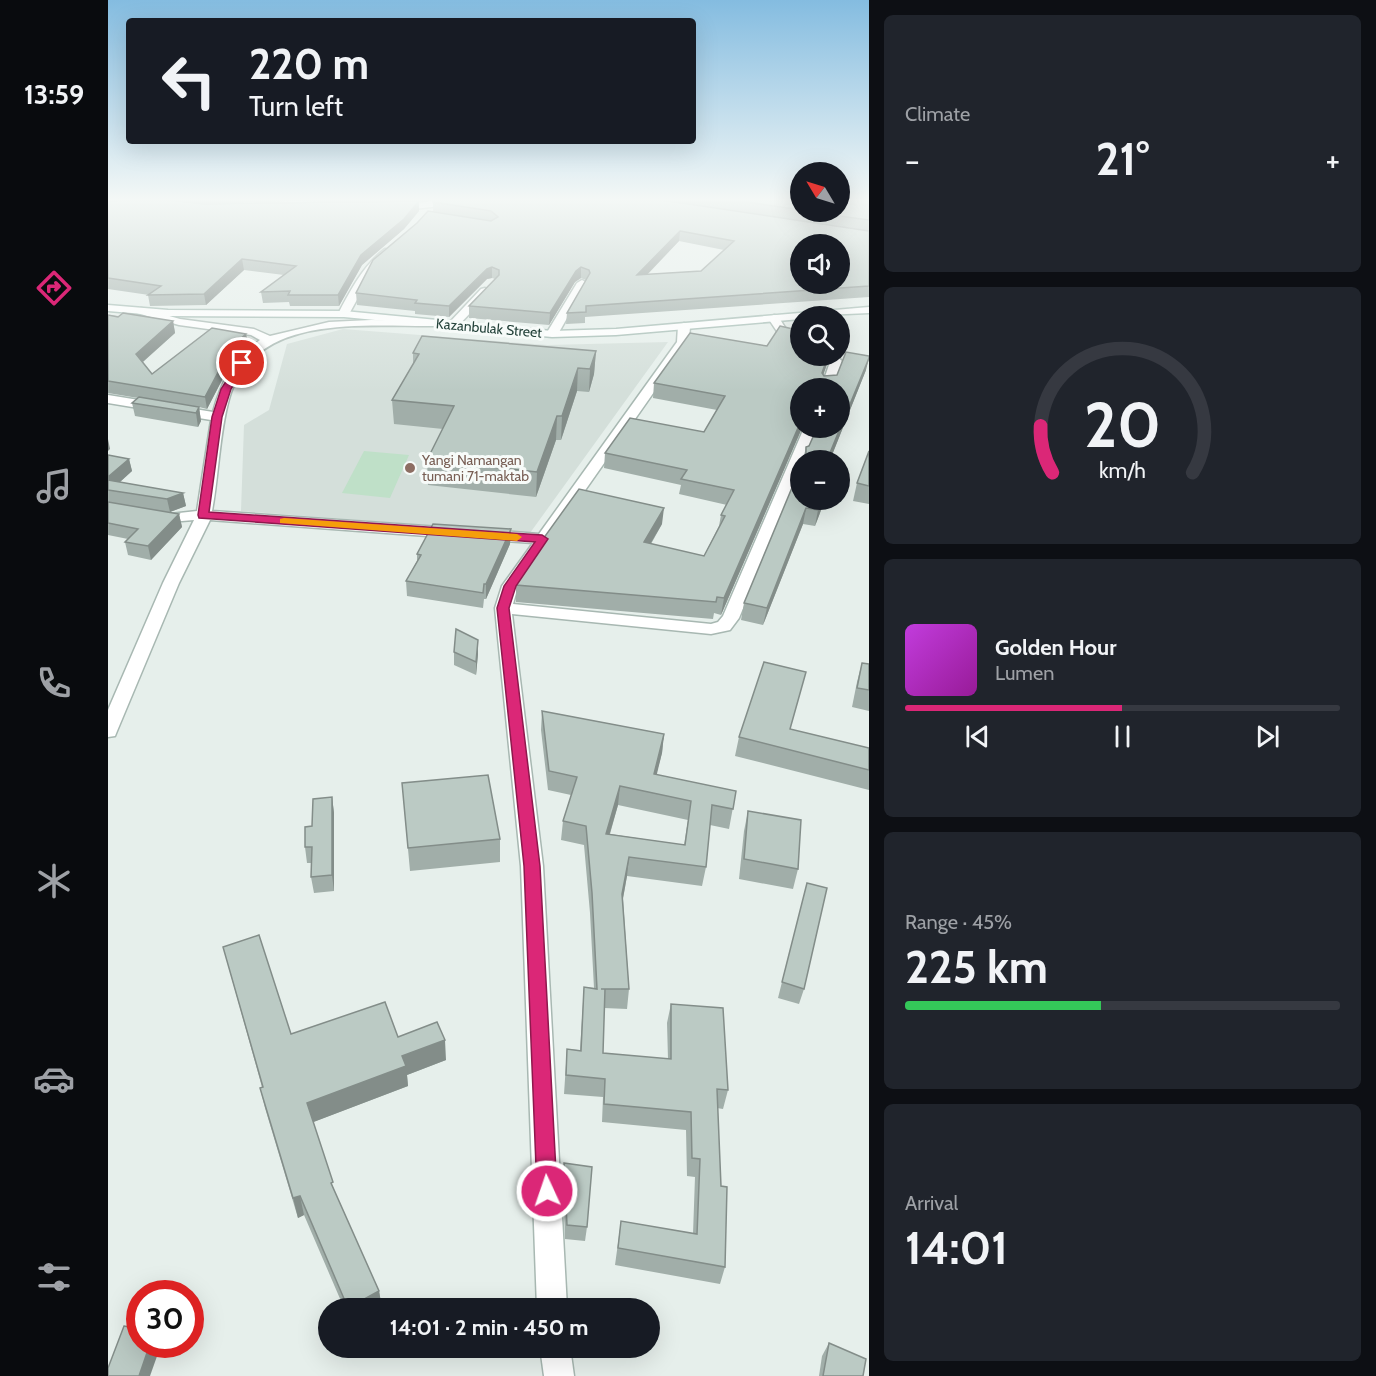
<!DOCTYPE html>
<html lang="en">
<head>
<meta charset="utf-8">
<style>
	body { margin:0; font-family:Cabin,sans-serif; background:#20242c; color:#f1f3f6; height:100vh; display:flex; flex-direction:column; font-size:22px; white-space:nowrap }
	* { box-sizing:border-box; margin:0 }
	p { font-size:20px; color:#9ea1a6 }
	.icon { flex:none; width:33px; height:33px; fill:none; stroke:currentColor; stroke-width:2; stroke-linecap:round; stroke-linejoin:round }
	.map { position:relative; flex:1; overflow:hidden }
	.side { display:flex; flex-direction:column; gap:15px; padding:15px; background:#0d0f14; width:507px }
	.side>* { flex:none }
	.top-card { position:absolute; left:18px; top:18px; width:570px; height:126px; border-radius:6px; box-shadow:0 6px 24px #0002; background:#171b24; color:#f1f3f6; overflow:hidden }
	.needle { width:39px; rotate:308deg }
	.tools { position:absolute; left:682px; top:162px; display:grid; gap:12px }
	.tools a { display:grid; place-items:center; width:60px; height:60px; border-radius:50%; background:#171b24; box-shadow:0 6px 24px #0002; font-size:30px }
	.speed { position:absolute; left:18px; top:1280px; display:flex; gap:12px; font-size:30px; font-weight:700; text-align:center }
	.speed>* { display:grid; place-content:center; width:78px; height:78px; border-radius:50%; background:#171b24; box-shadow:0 6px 24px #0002; line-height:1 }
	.speed .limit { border:9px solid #d22; background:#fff; color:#111 }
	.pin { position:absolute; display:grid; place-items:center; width:51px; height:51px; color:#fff; margin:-26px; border:3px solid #fff; border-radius:50%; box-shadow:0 2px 6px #0007 }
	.me { position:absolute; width:66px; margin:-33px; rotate:357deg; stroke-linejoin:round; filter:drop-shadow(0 0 4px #0008) }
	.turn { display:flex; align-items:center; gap:21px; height:126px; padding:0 24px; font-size:27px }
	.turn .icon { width:78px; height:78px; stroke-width:2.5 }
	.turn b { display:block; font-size:42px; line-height:51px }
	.big { font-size:45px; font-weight:700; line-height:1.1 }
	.side .tile { flex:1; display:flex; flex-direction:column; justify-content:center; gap:9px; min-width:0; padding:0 21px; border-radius:9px; background:#20242c }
	.side .dial { align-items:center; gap:0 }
	.dial svg { height:156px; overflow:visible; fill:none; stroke:#363941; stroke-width:7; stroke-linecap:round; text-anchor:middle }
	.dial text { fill:#f1f3f6; stroke:none }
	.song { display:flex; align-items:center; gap:18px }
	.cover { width:72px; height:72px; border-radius:9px; background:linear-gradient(135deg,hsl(290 70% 55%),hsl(300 70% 35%)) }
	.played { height:6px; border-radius:3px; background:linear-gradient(90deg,#db2777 50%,#363941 50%) }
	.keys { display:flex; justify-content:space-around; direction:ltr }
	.heat { display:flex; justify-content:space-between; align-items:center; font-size:33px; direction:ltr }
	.charge { height:9px; border-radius:4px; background:linear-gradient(90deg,#34c759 45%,#363941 0) }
	.trip { position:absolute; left:210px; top:1298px; width:342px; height:60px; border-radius:30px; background:#171b24; box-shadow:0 6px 24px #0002; font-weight:700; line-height:60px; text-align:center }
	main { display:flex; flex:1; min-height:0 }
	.tab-bar { display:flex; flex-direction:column; width:108px; justify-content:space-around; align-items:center; background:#090b0e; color:#9ea1a6 }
	.tab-bar .icon { width:42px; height:42px }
	.tab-bar .active { color:#db2777 }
	.tab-bar b { font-size:27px; color:#f1f3f6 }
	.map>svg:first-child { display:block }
	.built { fill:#d4dfda }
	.green { fill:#bfe0c8 }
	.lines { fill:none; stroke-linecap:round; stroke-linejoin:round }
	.minor-casing { stroke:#a8b8b2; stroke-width:3 }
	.secondary-casing { stroke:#a4bbb3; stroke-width:3 }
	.minor { fill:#fff; fill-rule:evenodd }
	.secondary { fill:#fff; fill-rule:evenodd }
	.wall { fill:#a1aea9; fill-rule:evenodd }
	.shaded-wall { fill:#838d89 }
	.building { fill:#bbcac4; stroke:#838d89; stroke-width:1.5; fill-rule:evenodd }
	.route { fill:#db2777; stroke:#8e194d; stroke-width:1.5 }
	.slow { fill:#f59e0b }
	.education-dot { fill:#8d6e63; stroke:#f7fbf9; stroke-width:2 }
	.labels { text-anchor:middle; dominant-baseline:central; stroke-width:6; stroke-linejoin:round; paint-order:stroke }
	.far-street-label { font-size:14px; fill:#24423a; stroke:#f7fbf9 }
	.far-education-label { font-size:14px; fill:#785e54; stroke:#f7fbf9; text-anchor:start }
</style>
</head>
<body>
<main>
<nav class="tab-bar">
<b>13:59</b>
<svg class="icon active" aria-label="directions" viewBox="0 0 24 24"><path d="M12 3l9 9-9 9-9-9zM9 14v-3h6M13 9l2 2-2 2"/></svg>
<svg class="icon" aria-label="music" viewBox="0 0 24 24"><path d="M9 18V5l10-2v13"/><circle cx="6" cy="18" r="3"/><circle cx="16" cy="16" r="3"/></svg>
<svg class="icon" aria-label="phone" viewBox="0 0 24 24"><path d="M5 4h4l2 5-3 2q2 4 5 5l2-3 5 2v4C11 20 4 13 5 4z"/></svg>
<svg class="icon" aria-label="climate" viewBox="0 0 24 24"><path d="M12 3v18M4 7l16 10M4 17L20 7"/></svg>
<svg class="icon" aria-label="car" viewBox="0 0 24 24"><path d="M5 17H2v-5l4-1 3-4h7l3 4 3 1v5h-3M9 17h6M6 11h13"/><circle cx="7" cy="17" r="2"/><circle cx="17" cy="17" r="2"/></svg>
<svg class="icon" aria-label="filters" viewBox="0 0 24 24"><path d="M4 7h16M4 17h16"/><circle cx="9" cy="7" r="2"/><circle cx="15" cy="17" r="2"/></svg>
</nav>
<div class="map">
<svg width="761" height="1376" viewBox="0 0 761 1376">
	<rect width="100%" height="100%" fill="#e6efeb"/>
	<path class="built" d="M 235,329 L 440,345 L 560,342 L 422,533 L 133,511 L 136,425 L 161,410 L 179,344 Z"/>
	<path class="green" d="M 256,451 L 301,455 L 282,498 L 234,493 Z"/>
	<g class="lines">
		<defs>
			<g id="minor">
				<path d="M 347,199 L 352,202 L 350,204 L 288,211 L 283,208 L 288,205 Z"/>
				<path d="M 277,249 L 286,251 L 263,274 L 240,316 L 232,316 L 230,314 C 243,289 255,266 277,249 Z"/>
				<path d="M 474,280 L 479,283 L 450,334 L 448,336 L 440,336 L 438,334 L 469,283 Z"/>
				<path d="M 377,288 L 382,291 L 381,293 L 349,327 L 341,327 L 341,323 L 373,289 Z"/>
				<path d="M 33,308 L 72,319 L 146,329 L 162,336 L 221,322 L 263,320 L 331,321 L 331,325 L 327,326 C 257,327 145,312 121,399 C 111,435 111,474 104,511 L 346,528 L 354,533 L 346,538 L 102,520 L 71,583 L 9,731 L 7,736 L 0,737 L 0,710 L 55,583 L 86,520 L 62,522 L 0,512 L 0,504 L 62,514 L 89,511 L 103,420 L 0,403 L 0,395 L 105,412 C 113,381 126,359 152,340 L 143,335 L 71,325 L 29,313 L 27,311 Z"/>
				<path d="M 666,315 L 670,316 L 678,329 L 693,337 L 693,346 L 670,333 L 660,318 Z"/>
				<path d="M 576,323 L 582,326 L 581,342 L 410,586 L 405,604 L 603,624 L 610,622 L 615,616 L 696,428 L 710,428 L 696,460 L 693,460 L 693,468 L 631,618 L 622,630 L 603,634 L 404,614 L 435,866 L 459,1308 L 429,1308 L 413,866 L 387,608 L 394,586 L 425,543 L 379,540 L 371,535 L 379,530 L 431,534 L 569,342 L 570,326 Z"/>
				<path d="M 715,356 L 728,356 L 734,361 L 725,388 L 713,388 L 722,362 Z"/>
				<path d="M 432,1347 L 462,1347 L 466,1376 L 436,1376 Z"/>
			</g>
			<path id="secondary" d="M 0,305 L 60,310 L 236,311 L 444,331 L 508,329 L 761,307 L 761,313 L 693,316 L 693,319 L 508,335 L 444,337 L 236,317 L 60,316 L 0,311 Z"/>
		</defs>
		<use href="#minor" class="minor-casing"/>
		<use href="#secondary" class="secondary-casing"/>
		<use href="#minor" class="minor"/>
		<use href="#secondary" class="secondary"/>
	</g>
	<g class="wall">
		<path d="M 52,198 L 346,198 L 307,201 L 311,201 L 311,211 L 296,229 L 254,265 L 231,306 L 182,306 L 181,302 L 155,303 L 153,292 L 176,275 L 136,270 L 98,305 L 42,306 L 40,295 L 41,295 L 0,289 L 0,202 L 96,204 L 255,202 L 187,201 L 98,204 Z"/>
		<path d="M 543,198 L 693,198 L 693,212 L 732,212 L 761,198 L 761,297 L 477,317 L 477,323 L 458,324 L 459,313 L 478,280 L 473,278 L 467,282 L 441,325 L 361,318 L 361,306 L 387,279 L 384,278 L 379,279 L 341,317 L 307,314 L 307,311 L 249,305 L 248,293 L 325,212 L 325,202 ZM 571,241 L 616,250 L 593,271 L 540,274 Z"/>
		<path d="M 0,315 L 65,321 L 67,333 L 35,362 L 44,374 L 138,334 L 140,345 L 126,357 L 99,409 L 91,407 L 93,421 L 90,427 L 27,416 L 24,403 L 30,398 L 0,393 Z"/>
		<path d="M 488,351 L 486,374 L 481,392 L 469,391 L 453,440 L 448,440 L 428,497 L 320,485 L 319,460 L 335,429 L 286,424 L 284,400 L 305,364 L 305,353 Z"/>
		<path d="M 719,364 L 715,375 L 716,376 L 729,375 L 758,370 L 722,460 L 695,460 L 698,447 L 732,428 L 693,388 L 693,428 L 694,428 L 613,615 L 606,613 L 605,619 L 408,602 L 408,585 L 554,524 L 543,544 L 596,556 L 611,526 L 613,515 L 619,505 L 571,494 L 573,485 L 496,468 L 497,453 L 596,432 L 609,410 L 545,398 L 546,383 Z"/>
		<path d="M 761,451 L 761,504 L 745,501 L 749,483 Z"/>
		<path d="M 0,455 L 21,459 L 24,471 L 12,482 L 75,493 L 78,506 L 62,512 L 71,514 L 74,527 L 43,560 L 20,555 L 17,542 L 20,539 L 0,535 Z"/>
		<path d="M 693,500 L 722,500 L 720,506 L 715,505 L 707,526 L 695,524 L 655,625 L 633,620 L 636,603 Z"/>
		<path d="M 402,544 L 378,599 L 376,599 L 375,608 L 299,596 L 298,581 L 309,561 L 309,554 Z"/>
		<path d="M 346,652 L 370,654 L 368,675 L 346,665 Z"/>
		<path d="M 754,663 L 761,664 L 761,711 L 744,707 L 749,682 Z"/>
		<path d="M 693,690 L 682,729 L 761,748 L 761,790 L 627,756 L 631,737 Z"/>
		<path d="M 434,711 L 556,734 L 554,753 L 548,775 L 628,791 L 621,829 L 602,825 L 598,867 L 594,886 L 519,876 L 515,899 L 521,989 L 519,1009 L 496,1008 L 495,1053 L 560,1059 L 559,1023 L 563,1004 L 620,1090 L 615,1109 L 609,1108 L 617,1267 L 612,1284 L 507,1265 L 513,1221 L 585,1234 L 587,1177 L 579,1176 L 578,1130 L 494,1122 L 495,1097 L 456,1094 L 459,1049 L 472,1050 L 476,987 L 486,988 L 482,913 L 476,845 L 453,840 L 455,821 L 463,795 L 440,790 L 433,730 ZM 510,805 L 580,820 L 576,845 L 502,834 Z"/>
		<path d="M 294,783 L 392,839 L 392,862 L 302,871 Z"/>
		<path d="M 224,797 L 226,813 L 226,891 L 206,893 L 203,877 L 204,863 L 199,863 L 197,847 L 204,826 Z"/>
		<path d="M 640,811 L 690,869 L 685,889 L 631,879 L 636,831 Z"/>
		<path d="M 699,883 L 696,989 L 691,1004 L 670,998 Z"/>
		<path d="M 115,947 L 183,1034 L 290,1037 L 338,1060 L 299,1075 L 300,1086 L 205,1122 L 227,1194 L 271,1291 L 274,1308 L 236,1308 L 196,1215 L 190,1218 L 157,1108 L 152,1088 L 154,1087 Z"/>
		<path d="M 456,1163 L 479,1227 L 477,1241 L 457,1239 L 455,1177 Z"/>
		<path d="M 721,1343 L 755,1376 L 711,1376 L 714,1356 Z"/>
	</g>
	<g class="shaded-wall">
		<path d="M 0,198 L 19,198 L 0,202 Z"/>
		<path d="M 290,198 L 346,198 L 290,203 Z"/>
		<path d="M 311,201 L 311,211 L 296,229 L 254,265 L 231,306 L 230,295 L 253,255 Z"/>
		<path d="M 572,231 L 571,241 L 528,286 L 529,275 Z"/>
		<path d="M 134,259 L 136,270 L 98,305 L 96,294 Z"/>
		<path d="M 384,267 L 384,278 L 379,279 L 341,317 L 341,306 L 379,269 Z"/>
		<path d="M 473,267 L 473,278 L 467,282 L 441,325 L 442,313 L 468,271 Z"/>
		<path d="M 65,321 L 67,333 L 30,366 L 28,354 Z"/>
		<path d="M 138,334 L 140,345 L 126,357 L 99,409 L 97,397 L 124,346 Z"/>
		<path d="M 488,351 L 486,374 L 481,392 L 482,369 Z"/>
		<path d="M 720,356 L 721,356 L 719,364 L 711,387 L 714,373 Z"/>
		<path d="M 761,358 L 758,370 L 722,460 L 719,460 Z"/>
		<path d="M 470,368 L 469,391 L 453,440 L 454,416 Z"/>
		<path d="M 91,407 L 93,421 L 90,427 L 88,413 Z"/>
		<path d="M 449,416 L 448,440 L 428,497 L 429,472 Z"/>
		<path d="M 693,421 L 693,428 L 694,428 L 613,615 L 616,598 Z"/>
		<path d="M 0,439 L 2,449 L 0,451 Z"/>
		<path d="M 21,459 L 24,471 L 3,490 L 0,490 L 0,477 Z"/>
		<path d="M 75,493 L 78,506 L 62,512 L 59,499 Z"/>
		<path d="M 715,500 L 716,500 L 715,505 L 707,526 L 710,510 Z"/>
		<path d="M 556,508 L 554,524 L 534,558 L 536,542 Z"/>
		<path d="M 698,508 L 695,524 L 655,625 L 659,608 Z"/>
		<path d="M 71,514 L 74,527 L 43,560 L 40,546 Z"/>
		<path d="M 403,529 L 402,544 L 378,599 L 378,584 Z"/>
		<path d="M 370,640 L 370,654 L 368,675 L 368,662 Z"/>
		<path d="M 556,734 L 554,753 L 544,794 L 546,774 Z"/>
		<path d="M 512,786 L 510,805 L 496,853 L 498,834 Z"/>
		<path d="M 224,797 L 226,813 L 226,891 L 224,875 Z"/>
		<path d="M 521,857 L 519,876 L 512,914 L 514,894 Z"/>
		<path d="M 337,1040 L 338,1060 L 299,1075 L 300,1086 L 203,1123 L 199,1103 L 294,1056 Z"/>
		<path d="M 192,1196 L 196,1215 L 190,1218 L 185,1198 Z"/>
		<path d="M 271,1291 L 274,1308 L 240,1308 Z"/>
		<path d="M 42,1344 L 53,1345 L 42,1376 L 31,1376 Z"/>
	</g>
	<g class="building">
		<path d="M 20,198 L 45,198 L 96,204 L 311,201 L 296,219 L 253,255 L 230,295 L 180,295 L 182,291 L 153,292 L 188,266 L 134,259 L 96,294 L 40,295 L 53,286 L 0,278 L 0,202 Z"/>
		<path d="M 352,198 L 540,198 L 761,231 L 761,286 L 478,306 L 478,312 L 459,313 L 482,273 L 481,270 L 473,267 L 468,271 L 442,313 L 361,306 L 391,275 L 391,270 L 384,267 L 379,269 L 341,306 L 307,303 L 309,300 L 248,293 L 265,260 L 309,223 L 320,211 L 383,221 L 390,217 L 383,211 L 325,202 L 326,200 ZM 572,231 L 626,241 L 593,271 L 529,275 ZM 693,244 L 732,244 L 732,284 L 693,284 Z"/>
		<path d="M 611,198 L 693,198 L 693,210 Z"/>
		<path d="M 732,198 L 761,198 L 761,220 L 702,212 L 732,212 Z"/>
		<path d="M 15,313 L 65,321 L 28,354 L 44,374 L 104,328 L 138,334 L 124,346 L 97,397 L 0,381 L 0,315 L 10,317 Z"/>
		<path d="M 672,326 L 685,329 L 693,333 L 693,356 L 720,356 L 714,373 L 716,376 L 729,375 L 738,352 L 761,356 L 761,358 L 719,460 L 695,460 L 698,453 L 698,447 L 701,446 L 709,428 L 732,428 L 732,388 L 693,388 L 693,421 L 616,598 L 609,597 L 608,602 L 408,585 L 412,571 L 471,489 L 556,508 L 536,542 L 596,556 L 617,516 L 613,515 L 626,490 L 573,479 L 579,470 L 497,453 L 522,418 L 596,432 L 617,396 L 546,383 L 582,333 L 659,346 Z"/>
		<path d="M 314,336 L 488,351 L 482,369 L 470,368 L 454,416 L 449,416 L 429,472 L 319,460 L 346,406 L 284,400 L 311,354 L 305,353 Z"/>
		<path d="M 31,397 L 91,407 L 88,413 L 24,403 Z"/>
		<path d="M 761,451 L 761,486 L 749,483 Z"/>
		<path d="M 0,455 L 21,459 L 0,477 Z"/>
		<path d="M 693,466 L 693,500 L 715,500 L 710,510 L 698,508 L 659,608 L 636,603 Z"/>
		<path d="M 0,480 L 75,493 L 59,499 L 0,490 Z"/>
		<path d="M 0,502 L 71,514 L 40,546 L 17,542 L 30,529 L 0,523 Z"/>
		<path d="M 325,524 L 403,529 L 378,584 L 376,584 L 375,593 L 298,581 L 313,555 L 309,554 Z"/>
		<path d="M 348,629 L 370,640 L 368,662 L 346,652 Z"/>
		<path d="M 656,662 L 698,672 L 682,729 L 761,748 L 761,770 L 631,737 Z"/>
		<path d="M 754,663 L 761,664 L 761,690 L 749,688 Z"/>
		<path d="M 434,711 L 556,734 L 546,774 L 628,791 L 625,809 L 604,805 L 598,867 L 521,857 L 514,894 L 521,989 L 493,989 L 497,989 L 495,1053 L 563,1059 L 563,1004 L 615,1008 L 620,1090 L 609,1089 L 613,1186 L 619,1187 L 617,1267 L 510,1248 L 513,1221 L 589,1234 L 592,1159 L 584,1158 L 583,1112 L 496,1104 L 497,1079 L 458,1075 L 459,1049 L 473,1051 L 476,987 L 489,989 L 484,893 L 478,826 L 455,821 L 469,777 L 441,771 ZM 512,786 L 583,801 L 577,845 L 498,834 Z"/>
		<path d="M 380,775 L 392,839 L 300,848 L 294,783 Z"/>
		<path d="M 224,797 L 224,875 L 203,877 L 204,847 L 197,847 L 197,827 L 204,826 L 205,799 Z"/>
		<path d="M 640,811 L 693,820 L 690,869 L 636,859 Z"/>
		<path d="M 699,883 L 719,888 L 696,989 L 674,982 Z"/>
		<path d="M 151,935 L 183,1034 L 277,1002 L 290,1037 L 329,1022 L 337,1040 L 294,1056 L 298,1066 L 199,1103 L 225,1182 L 223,1183 L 271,1291 L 240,1308 L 192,1196 L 185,1198 L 152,1088 L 155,1087 L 115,947 Z"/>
		<path d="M 456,1163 L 484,1167 L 479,1227 L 459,1225 Z"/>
		<path d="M 16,1326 L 32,1329 L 32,1344 L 42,1344 L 31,1376 L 0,1376 L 0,1368 Z"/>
		<path d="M 721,1343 L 758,1359 L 755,1376 L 715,1376 Z"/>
	</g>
	<linearGradient id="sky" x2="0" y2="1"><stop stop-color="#84bce0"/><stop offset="0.51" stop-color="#f4f8f6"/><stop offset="1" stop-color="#f4f8f6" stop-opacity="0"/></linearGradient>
	<rect width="761" height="391" fill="url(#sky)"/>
	<path class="route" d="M 131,361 L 139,363 L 123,389 L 114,417 L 101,512 L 434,535 L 440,539 L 408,586 L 401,608 L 432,866 L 449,1191 L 446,1198 L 439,1201 L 432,1198 L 429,1191 L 416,866 L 389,608 L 396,586 L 427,542 L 91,518 L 90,515 L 104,417 L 113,389 Z"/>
	<path class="slow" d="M 176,518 L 409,534 L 414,537 L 409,541 L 172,523 L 172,519 Z"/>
	<circle class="education-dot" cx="302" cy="468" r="6"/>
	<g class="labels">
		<g class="far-street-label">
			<text transform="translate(381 328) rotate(5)">Kazanbulak Street</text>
		</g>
		<g class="far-education-label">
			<text x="314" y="460">Yangi Namangan<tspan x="314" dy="16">tumani 71-maktab</tspan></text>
		</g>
	</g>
</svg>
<div class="tools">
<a><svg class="needle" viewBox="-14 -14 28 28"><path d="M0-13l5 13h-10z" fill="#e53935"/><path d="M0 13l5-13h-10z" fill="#9ea1a6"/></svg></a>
<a><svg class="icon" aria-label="sound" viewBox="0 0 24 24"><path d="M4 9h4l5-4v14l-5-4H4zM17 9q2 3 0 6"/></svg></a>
<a><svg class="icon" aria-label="search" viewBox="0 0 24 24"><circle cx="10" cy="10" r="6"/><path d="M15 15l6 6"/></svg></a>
<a>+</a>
<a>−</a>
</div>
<div class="speed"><div class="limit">30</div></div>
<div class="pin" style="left:134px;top:363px;background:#d93025"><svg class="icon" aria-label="arrive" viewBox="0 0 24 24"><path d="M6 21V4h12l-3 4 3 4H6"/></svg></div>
<svg class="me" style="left:439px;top:1191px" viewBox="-20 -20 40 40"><circle r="17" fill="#db2777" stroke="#fff" stroke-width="3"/><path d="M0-11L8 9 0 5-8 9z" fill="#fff"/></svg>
<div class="trip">14:01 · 2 min · 450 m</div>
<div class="top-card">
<div class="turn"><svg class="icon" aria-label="left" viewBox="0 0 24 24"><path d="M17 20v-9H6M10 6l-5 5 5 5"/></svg><div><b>220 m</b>Turn left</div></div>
</div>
</div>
<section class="side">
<div class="tile"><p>Climate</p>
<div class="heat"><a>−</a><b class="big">21°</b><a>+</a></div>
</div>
<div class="tile dial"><svg viewBox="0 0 100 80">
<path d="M14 69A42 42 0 1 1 86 69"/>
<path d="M14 69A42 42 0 0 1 8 45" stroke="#db2777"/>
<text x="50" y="56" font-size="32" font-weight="700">20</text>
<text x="50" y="72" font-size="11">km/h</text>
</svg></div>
<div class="tile">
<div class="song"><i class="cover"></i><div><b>Golden Hour</b><p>Lumen</p></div></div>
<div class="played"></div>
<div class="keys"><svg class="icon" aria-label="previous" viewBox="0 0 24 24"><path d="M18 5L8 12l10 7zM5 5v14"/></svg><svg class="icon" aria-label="pause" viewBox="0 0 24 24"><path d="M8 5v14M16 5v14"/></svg><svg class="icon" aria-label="next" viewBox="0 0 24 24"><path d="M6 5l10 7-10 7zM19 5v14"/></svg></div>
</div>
<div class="tile"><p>Range · 45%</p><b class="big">225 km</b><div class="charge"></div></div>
<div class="tile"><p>Arrival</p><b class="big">14:01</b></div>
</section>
</main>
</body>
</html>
